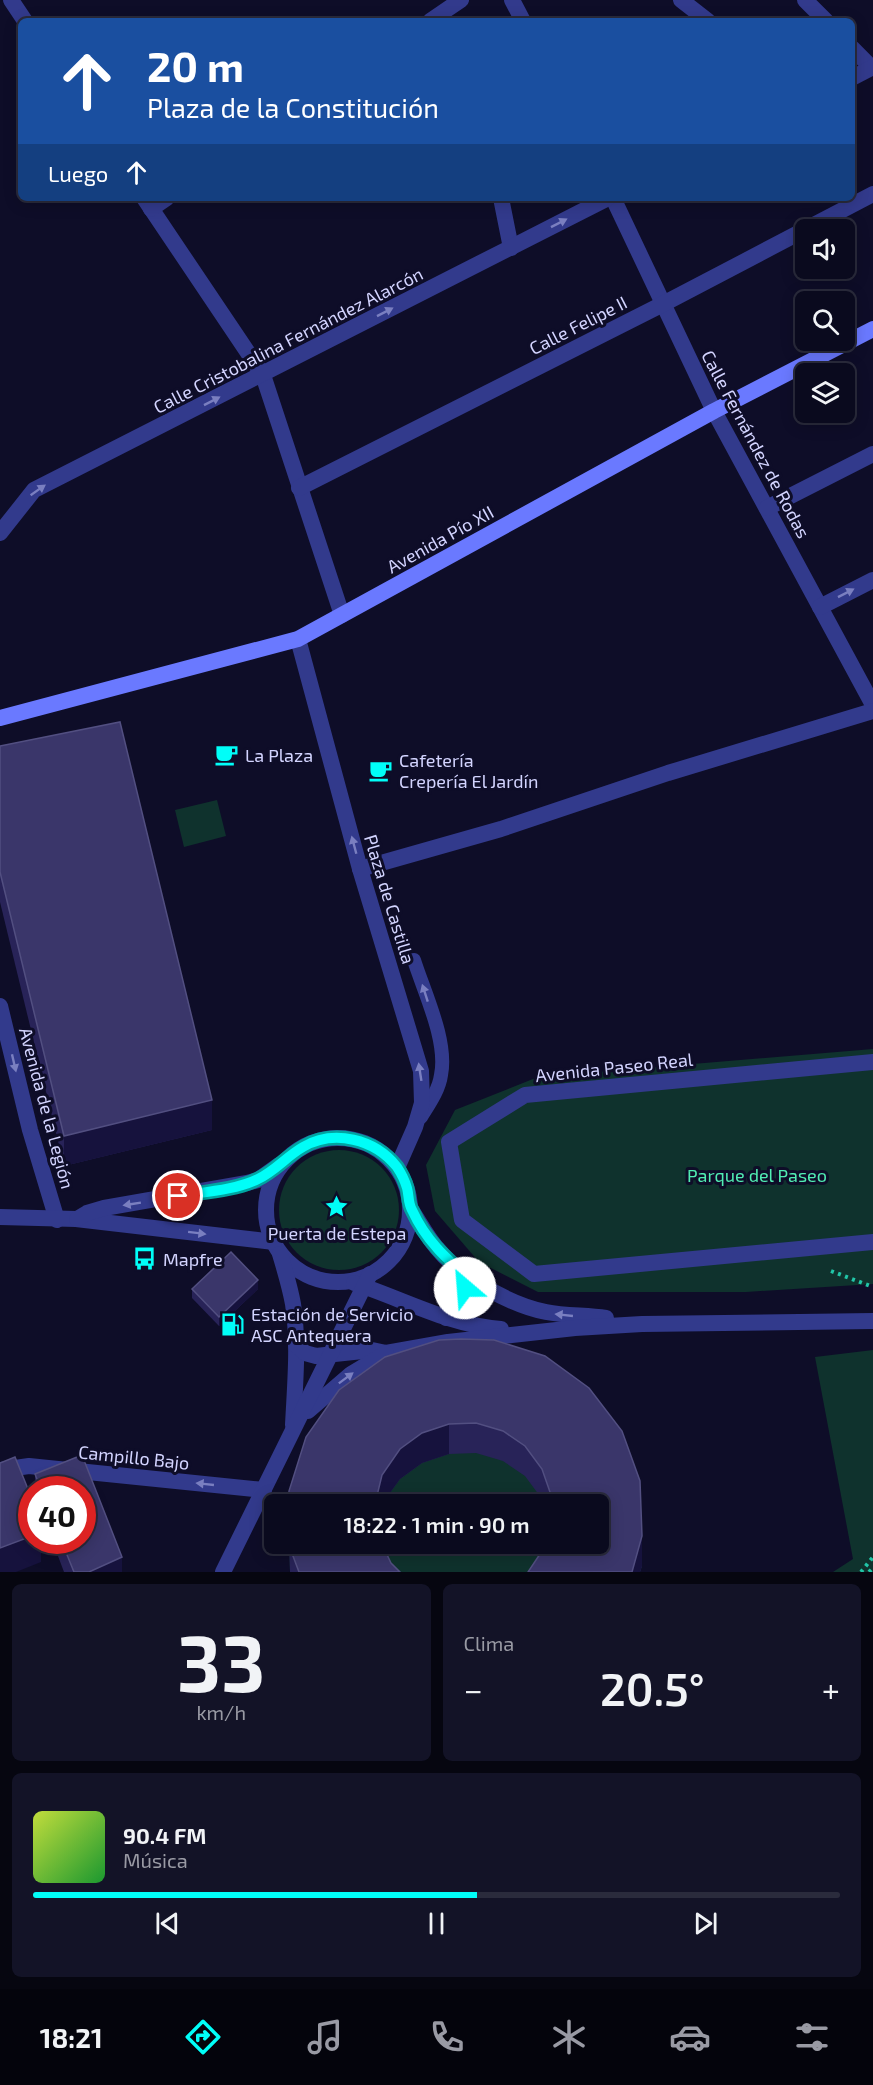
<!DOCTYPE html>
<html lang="es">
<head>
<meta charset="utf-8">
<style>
	body { margin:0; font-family:"Exo 2",sans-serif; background:#131327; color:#f1f3f6; height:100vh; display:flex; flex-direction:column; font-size:22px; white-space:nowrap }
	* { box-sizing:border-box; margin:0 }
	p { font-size:20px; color:#999aa4 }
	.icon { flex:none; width:33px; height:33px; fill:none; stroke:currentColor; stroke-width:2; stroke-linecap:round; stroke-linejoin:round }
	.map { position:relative; height:1572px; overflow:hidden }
	.panel { display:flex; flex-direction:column; gap:12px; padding:12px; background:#060610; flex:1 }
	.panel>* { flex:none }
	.banner { position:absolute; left:18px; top:18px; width:837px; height:183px; border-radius:9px; box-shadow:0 3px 15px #0003,0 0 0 2px #2a2b3c; background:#1a4fa0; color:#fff; overflow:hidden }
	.tools { position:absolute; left:795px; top:219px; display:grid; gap:12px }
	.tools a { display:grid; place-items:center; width:60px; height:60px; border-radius:9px; background:#0a0a1e; box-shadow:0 3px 15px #0003,0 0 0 2px #2a2b3c; font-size:30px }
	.speed { position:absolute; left:18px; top:1476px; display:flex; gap:12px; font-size:30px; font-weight:700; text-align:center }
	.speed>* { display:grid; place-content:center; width:78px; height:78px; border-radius:50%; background:#0a0a1e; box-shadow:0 3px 15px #0003,0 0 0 2px #2a2b3c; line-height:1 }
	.speed .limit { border:9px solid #d22; background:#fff; color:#111 }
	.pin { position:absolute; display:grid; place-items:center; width:51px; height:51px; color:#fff; margin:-26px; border:3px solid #fff; border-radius:50%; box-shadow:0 2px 6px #0007 }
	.me { position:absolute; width:66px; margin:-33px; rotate:333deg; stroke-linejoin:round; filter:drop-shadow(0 0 4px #0008) }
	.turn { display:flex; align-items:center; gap:21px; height:126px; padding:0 30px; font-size:27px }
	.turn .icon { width:78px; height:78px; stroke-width:2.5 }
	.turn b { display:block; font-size:42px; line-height:51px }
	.then { display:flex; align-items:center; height:57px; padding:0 30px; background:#0003; gap:12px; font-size:22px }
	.big { font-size:45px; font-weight:600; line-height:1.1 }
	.panel .card { flex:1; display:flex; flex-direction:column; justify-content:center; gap:9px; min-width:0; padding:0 21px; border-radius:9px; background:#131327 }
	.panel .dial { align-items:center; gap:0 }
	.dial b { font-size:78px; line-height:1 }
	.song { display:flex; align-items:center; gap:18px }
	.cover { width:72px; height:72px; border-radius:9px; background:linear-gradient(135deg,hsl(70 70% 55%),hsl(130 70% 35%)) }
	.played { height:6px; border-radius:3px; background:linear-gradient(90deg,#00fef8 55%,#2a2b3c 55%) }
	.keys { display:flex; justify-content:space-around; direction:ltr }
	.heat { display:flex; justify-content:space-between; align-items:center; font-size:33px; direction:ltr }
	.panel .tiles { flex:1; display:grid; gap:12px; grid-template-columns:1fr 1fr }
	.card:last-child { grid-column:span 2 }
	.trip { position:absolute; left:264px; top:1494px; width:345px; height:60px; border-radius:9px; background:#0a0a1e; box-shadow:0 3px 15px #0003,0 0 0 2px #2a2b3c; font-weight:600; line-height:60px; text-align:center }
	.dock { display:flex; height:96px; justify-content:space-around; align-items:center; background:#04040c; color:#999aa4 }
	.dock .icon { width:42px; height:42px }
	.dock .current { color:#00fef8 }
	.dock b { font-size:27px; color:#f1f3f6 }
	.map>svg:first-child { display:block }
	.green { fill:#0f322d }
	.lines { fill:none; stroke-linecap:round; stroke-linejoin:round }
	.path { stroke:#21c5a7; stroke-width:4; stroke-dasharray:3 4.5; stroke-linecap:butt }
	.service { stroke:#323a8c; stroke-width:14 }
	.pedestrian { stroke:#323a8c; stroke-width:16 }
	.minor { stroke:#323a8c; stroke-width:16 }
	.tertiary { stroke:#323a8c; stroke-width:16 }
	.secondary { stroke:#6a79ff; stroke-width:16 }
	.wall { fill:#282358 }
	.shaded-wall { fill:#16123d }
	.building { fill:#3a366a; stroke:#524f81; stroke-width:1.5 }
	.oneway { fill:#7a7fc0 }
	.route-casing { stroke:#00a5a1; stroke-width:15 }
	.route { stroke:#00fef8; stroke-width:10 }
	.labels { text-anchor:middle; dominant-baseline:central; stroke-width:6; stroke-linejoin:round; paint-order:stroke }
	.street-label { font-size:18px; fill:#d3d4ff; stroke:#0e0d28 }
	.poi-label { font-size:18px; fill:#d3d4ff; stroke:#0e0d28; text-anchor:start }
	.park-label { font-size:18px; fill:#51edb3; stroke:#0e0d28 }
</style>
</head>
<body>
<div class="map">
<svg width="873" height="1572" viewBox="0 0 873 1572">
	<rect width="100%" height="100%" fill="#0e0d28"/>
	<g class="green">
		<path d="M 217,800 L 226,836 L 184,847 L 175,810 Z"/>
		<path d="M 873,1049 L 873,1284 L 746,1292 L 538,1292 L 479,1262 L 435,1211 L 426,1165 L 455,1110 L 538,1077 Z"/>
		<circle cx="339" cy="1210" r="60"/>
		<path d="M 873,1350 L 873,1572 L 833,1572 L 853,1559 L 815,1357 Z"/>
		<path d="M 370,1397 L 640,1511 L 642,1566 L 640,1572 L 290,1572 L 289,1544 L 598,1544 L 598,1504 L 294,1504 Z"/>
	</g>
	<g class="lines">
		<g class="path">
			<path d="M 831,1271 L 873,1287"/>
			<path d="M 861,1572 L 873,1557"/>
			<path d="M 869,1572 L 873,1568"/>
		</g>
		<path class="service" d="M 414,960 C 424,992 448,1041 441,1075 C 439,1090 429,1104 421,1117"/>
		<path class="pedestrian" d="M 873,1062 L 525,1095 L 449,1142 L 462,1220 L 534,1274 L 873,1242"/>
		<g class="minor">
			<path d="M 11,0 L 25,21"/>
			<path d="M 512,0 L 523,21"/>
			<path d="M 681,0 L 708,21"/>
			<path d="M 805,0 L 826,21"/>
			<path d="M 430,21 L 461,0"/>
			<path d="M 852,48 L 872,68"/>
			<path d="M 852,78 L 873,67"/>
			<path d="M 144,198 L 263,375 L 342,615"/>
			<path d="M 501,198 L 511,248"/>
			<path d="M 613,198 L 714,411 L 873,705"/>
			<path d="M 151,209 L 167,198"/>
			<path d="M 299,488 L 663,304 L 873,194"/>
			<path d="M 767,508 L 873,454"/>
			<path d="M 0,533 L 34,490 L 608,198"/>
			<path d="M 820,607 L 873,580"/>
			<path d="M 360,869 L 501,829 L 668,773 L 873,711"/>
			<path d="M 0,1006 L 30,1130 L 57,1220"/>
			<path d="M 0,1470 L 29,1466 L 264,1490"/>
		</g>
		<g class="tertiary">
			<path d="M 298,639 L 360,869 L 421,1071 L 422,1103 L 415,1127 L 397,1168"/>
			<circle cx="338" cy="1210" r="72"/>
			<path d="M 410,1208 C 419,1221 426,1235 436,1247 C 459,1276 510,1305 546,1312 C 566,1316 586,1315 606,1318"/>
			<path d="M 0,1217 L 76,1219 L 274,1242"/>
			<path d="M 77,1219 L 87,1213 L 104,1208 L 247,1183 L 258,1180 L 279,1165"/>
			<path d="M 280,1254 C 285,1271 290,1287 293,1304 C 299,1344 295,1384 293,1425"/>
			<path d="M 354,1283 C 403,1299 449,1325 501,1329"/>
			<path d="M 446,1318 C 469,1311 467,1284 457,1266"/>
			<path d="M 296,1345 L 305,1353 L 316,1356 L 372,1350 L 386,1353 L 448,1342 L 575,1328 L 642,1324 L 873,1321"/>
			<path d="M 308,1411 L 351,1374 L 386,1353"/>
			<path d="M 223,1572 L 370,1274"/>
		</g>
		<path class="secondary" d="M 0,718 L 298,639 L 714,411 L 873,329"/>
	</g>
	<g class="wall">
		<path d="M 0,746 L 212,1130 L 64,1166 L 0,902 Z"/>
		<path d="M 192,1289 L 258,1289 L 219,1326 L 192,1298 Z"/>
		<path d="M 461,1339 L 494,1340 L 545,1356 L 589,1388 L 622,1431 L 640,1481 L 642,1566 L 640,1572 L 528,1572 L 544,1548 L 546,1544 L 598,1544 L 598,1504 L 544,1504 L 542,1499 L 525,1476 L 503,1461 L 476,1453 L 449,1454 L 422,1463 L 400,1479 L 382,1504 L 289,1504 L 289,1491 L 306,1437 L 339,1390 L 385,1357 L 439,1340 Z"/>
		<path d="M 82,1455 L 122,1557 L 122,1572 L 64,1572 L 52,1540 L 82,1540 L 82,1490 L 35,1490 L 35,1474 Z"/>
		<path d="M 289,1544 L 382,1544 L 391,1563 L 400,1572 L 290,1572 Z"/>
	</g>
	<g class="shaded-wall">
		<path d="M 212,1100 L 212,1130 L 64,1166 L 64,1136 Z"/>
		<path d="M 258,1280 L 258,1289 L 219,1326 L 219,1317 Z"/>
		<path d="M 449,1424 L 449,1454 L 422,1463 L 400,1479 L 382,1504 L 375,1504 L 382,1475 L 400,1449 L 422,1433 Z"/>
		<path d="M 32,1536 L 32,1540 L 41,1540 L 41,1562 L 16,1572 L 0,1572 L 0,1548 Z"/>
		<path d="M 642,1536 L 642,1566 L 640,1572 L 632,1572 Z"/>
		<path d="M 122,1557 L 122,1572 L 89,1572 Z"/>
	</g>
	<g class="building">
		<path d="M 120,722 L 212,1100 L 64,1136 L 0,872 L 0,746 Z"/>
		<path d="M 231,1252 L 258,1280 L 219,1317 L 192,1289 Z"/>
		<path d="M 461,1339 L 494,1340 L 545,1356 L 589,1388 L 622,1431 L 640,1481 L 642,1536 L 632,1572 L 528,1572 L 544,1548 L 546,1544 L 598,1544 L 598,1504 L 552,1504 L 551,1495 L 542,1469 L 525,1446 L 503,1431 L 476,1423 L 449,1424 L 422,1433 L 400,1449 L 382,1475 L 375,1504 L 289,1504 L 289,1491 L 306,1437 L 339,1390 L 385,1357 L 439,1340 Z"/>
		<path d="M 82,1455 L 122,1557 L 89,1572 L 74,1572 L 61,1540 L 82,1540 L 82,1490 L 41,1490 L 35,1474 Z"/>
		<path d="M 15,1457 L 32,1499 L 32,1536 L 0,1548 L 0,1463 Z"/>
		<path d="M 290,1544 L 382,1544 L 391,1563 L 400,1572 L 299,1572 L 290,1548 Z"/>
	</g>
	<defs><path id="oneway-solid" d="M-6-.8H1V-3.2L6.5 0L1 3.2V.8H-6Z" transform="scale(1.5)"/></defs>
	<g class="oneway">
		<use href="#oneway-solid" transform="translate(559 223) rotate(-27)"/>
		<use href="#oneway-solid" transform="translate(385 312) rotate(-27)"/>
		<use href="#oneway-solid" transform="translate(212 401) rotate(-27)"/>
		<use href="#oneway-solid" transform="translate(38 490) rotate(-35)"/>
		<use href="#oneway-solid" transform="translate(846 593) rotate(-27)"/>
		<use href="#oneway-solid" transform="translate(354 845) rotate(-105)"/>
		<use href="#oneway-solid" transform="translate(425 993) rotate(-108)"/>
		<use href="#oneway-solid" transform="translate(14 1063) rotate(77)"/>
		<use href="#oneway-solid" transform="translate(420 1072) rotate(-99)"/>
		<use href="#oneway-solid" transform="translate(132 1204) rotate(171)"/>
		<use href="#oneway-solid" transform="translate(197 1233) rotate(7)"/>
		<use href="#oneway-solid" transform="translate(564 1315) rotate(-174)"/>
		<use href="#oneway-solid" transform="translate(346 1378) rotate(-37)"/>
		<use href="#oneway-solid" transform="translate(205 1484) rotate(-174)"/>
	</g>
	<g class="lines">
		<defs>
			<path id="route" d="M 178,1196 C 203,1192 236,1190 258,1179 C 275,1171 287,1156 303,1147 C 334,1129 375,1139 397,1167 C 401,1173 405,1181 407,1188 C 409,1195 408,1203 412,1210 C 418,1223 427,1237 437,1248 C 450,1263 460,1266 465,1288"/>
		</defs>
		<use href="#route" class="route-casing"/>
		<use href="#route" class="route"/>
	</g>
	<defs>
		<symbol id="cafe-bare" viewBox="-9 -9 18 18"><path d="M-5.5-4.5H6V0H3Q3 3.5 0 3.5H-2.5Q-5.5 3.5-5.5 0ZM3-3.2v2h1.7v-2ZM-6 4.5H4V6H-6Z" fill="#00fef8" stroke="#0e0d28" stroke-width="2.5" paint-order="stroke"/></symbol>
		<symbol id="sight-bare" viewBox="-9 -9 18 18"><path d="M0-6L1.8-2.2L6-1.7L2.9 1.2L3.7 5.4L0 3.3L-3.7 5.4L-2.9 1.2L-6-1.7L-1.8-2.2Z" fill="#00fef8" stroke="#0e0d28" stroke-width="2.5" paint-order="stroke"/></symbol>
		<symbol id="bus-bare" viewBox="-9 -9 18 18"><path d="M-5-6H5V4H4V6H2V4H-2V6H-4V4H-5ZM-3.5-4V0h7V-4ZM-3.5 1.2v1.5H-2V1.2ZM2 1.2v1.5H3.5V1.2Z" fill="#00fef8" stroke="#0e0d28" stroke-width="2.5" paint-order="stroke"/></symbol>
		<symbol id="fuel-bare" viewBox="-9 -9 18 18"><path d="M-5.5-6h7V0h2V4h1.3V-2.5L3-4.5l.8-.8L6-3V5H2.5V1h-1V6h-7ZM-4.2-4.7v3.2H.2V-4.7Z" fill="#00fef8" stroke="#0e0d28" stroke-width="2.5" paint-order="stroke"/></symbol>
	</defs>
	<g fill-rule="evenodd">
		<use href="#cafe-bare" x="210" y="738" width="33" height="33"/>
		<use href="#cafe-bare" x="364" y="754" width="33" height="33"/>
		<use href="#sight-bare" x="320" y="1190" width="33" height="33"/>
		<use href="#bus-bare" x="128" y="1242" width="33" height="33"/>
		<use href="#fuel-bare" x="216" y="1308" width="33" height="33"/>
	</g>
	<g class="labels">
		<g class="street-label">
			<text transform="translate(578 325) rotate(-27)">Calle Felipe II</text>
			<text transform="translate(288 340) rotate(-27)">Calle Cristobalina Fernández Alarcón</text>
			<text transform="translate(756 444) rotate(62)">Calle Fernández de Rodas</text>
			<text transform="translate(440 539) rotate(-29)">Avenida Pío XII</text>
			<text transform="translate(390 899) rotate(73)">Plaza de Castilla</text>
			<text transform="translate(614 1067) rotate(-6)">Avenida Paseo Real</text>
			<text transform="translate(47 1108) rotate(75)">Avenida de la Legión</text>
			<text transform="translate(134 1457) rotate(6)">Campillo Bajo</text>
		</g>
		<g class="poi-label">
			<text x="245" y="755">La Plaza</text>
			<text x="399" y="760">Cafetería<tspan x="399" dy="21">Crepería El Jardín</tspan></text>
			<text x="337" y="1233" text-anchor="middle">Puerta de Estepa</text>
			<text x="163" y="1259">Mapfre</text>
			<text x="251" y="1314">Estación de Servicio<tspan x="251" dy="21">ASC Antequera</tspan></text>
		</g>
		<g class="park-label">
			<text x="757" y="1175">Parque del Paseo</text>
		</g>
	</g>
</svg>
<div class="tools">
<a><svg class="icon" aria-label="sound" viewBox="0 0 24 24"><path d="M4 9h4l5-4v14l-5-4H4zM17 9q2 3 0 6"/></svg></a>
<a><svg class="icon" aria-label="search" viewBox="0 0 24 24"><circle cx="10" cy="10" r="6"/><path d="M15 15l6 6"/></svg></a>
<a><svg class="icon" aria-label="layers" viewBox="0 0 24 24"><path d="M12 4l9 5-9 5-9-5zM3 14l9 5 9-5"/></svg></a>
</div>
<div class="speed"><div class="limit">40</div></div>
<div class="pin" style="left:178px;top:1196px;background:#d93025"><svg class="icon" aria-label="arrive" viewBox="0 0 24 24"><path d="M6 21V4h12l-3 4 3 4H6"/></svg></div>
<svg class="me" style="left:465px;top:1288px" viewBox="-20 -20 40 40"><circle r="19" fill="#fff"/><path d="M0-13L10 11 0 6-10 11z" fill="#00fef8"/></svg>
<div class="trip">18:22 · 1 min · 90 m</div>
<div class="banner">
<div class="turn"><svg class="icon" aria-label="ahead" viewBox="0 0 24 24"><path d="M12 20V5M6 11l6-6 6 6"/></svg><div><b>20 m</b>Plaza de la Constitución</div></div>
<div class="then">Luego<svg class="icon" aria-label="ahead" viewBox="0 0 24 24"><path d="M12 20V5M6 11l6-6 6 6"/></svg></div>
</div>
</div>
<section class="panel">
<div class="tiles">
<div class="card dial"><b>33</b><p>km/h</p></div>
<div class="card"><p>Clima</p>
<div class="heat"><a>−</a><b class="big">20.5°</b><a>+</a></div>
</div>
<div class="card">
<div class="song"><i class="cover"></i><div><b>90.4 FM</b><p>Música</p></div></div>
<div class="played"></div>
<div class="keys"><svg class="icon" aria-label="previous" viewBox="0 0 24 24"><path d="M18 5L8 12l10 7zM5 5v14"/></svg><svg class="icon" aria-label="pause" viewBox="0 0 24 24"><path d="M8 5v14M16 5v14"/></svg><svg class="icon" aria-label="next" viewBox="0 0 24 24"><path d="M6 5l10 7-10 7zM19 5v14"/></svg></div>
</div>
</div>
</section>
<nav class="dock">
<b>18:21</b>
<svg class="icon current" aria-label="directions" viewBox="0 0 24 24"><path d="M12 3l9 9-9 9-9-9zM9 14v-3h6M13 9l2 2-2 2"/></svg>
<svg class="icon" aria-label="music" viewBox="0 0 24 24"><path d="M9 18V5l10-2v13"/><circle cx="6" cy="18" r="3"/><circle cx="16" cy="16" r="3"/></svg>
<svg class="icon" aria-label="phone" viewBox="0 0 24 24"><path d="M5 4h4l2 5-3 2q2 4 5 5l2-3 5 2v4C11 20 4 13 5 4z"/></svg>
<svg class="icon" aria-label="climate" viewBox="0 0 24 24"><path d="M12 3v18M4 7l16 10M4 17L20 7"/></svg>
<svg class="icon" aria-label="car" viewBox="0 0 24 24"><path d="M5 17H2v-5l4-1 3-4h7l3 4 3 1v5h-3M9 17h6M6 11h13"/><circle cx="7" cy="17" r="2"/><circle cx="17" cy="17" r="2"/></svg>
<svg class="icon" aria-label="filters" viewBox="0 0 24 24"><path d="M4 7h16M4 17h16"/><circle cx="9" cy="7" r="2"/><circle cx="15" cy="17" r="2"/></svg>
</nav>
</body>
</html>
